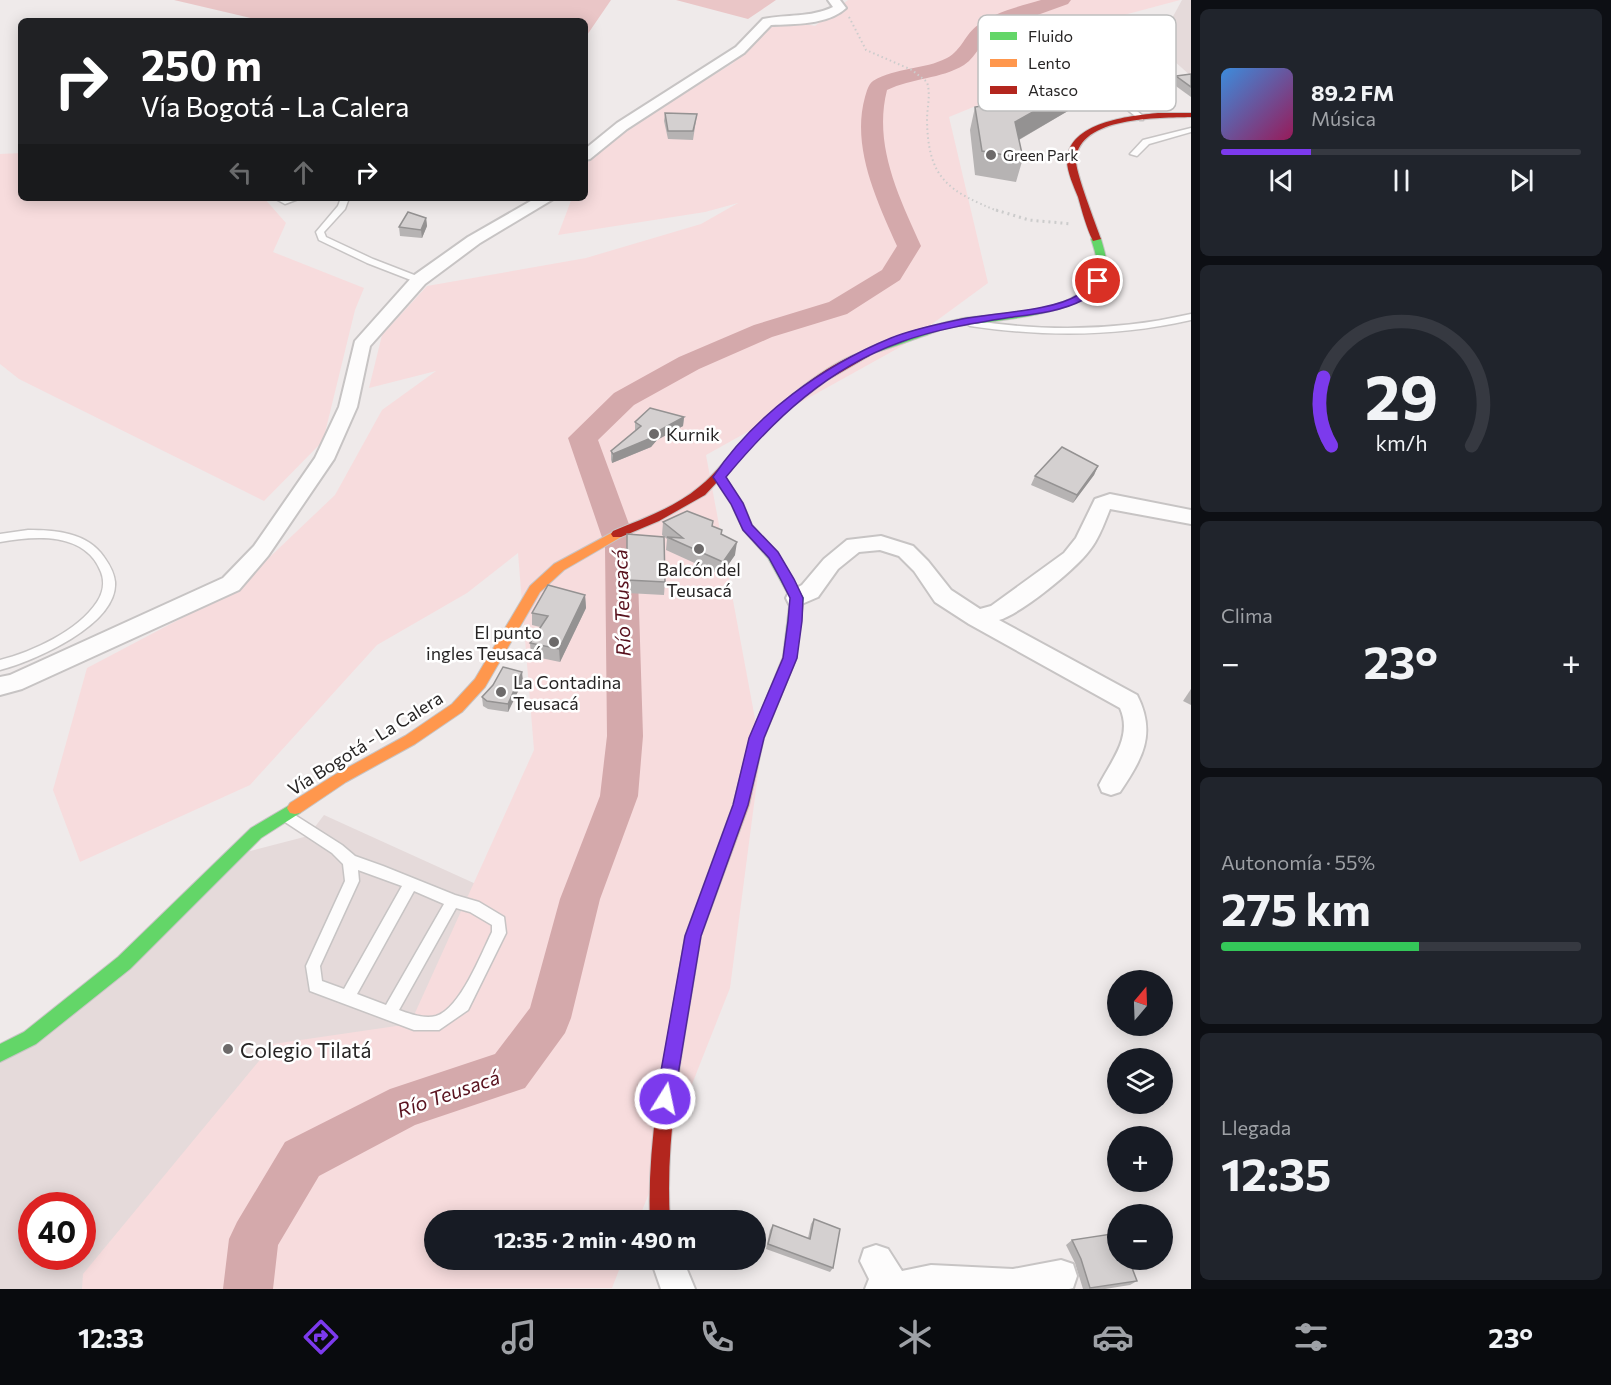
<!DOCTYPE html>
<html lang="es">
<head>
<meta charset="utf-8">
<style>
	body { margin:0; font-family:Commissioner,sans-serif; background:#20242c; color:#f1f3f6; height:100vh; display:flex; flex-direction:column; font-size:22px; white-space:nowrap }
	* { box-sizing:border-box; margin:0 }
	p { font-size:20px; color:#9ea1a6 }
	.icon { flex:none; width:33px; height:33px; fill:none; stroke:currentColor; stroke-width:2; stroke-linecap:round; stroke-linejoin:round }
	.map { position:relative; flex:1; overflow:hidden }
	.sheet { display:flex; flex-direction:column; gap:9px; padding:9px; background:#0d0f14; width:420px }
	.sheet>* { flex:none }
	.banner { position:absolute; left:18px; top:18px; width:570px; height:183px; border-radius:9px; box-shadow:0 3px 15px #0003; background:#202124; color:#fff; overflow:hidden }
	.needle { width:39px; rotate:19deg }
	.controls { position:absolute; left:1107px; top:970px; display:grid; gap:12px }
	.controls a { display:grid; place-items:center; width:66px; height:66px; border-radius:50%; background:#171b24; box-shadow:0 3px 15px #0003; font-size:30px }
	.speed { position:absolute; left:18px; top:1192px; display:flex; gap:12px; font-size:30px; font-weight:700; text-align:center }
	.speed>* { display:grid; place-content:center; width:78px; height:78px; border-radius:50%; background:#171b24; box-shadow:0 3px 15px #0003; line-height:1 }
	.speed .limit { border:9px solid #d22; background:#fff; color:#111 }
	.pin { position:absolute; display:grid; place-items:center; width:51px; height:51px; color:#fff; margin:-26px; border:3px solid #fff; border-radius:50%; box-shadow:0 2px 6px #0007 }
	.me { position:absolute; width:66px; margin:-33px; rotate:10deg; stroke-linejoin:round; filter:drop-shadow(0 0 4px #0008) }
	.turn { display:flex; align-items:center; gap:21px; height:126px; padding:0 24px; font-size:27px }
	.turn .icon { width:78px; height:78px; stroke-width:2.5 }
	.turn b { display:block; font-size:42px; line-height:51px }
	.lanes { display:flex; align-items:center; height:57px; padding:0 24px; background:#0003; justify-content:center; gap:30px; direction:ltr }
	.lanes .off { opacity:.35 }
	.big { font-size:45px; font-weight:700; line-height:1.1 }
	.sheet .widget { flex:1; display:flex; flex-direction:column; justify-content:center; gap:9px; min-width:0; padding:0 21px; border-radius:9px; background:#20242c }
	.sheet .dial { align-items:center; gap:0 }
	.dial svg { height:156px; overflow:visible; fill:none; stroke:#363941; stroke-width:7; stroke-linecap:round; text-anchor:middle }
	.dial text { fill:#f1f3f6; stroke:none }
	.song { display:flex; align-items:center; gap:18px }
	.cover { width:72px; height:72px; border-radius:9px; background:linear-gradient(135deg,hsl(210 70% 55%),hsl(330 70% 35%)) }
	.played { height:6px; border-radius:3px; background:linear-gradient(90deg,#7c3aed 25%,#363941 25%) }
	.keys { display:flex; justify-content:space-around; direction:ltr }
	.heat { display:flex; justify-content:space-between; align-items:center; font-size:33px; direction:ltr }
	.charge { height:9px; border-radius:4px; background:linear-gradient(90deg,#34c759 55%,#363941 0) }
	.trip { position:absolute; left:424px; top:1210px; width:342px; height:60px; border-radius:30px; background:#171b24; box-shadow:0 3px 15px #0003; font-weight:700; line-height:60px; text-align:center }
	.dock { display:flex; height:96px; justify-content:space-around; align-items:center; background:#090b0e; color:#9ea1a6 }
	.dock .icon { width:42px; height:42px }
	.dock .active { color:#7c3aed }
	.dock b { font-size:27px; color:#f1f3f6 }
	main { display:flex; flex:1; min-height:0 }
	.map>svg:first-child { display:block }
	.built { fill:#e5dada; fill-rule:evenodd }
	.green { fill:#f7dcdd }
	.forest { fill:#eac6c7 }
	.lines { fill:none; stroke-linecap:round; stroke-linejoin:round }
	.river { fill:#d4a9ab; fill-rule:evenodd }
	.lane-casing { stroke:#c7c4c4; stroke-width:3 }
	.street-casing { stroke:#c7c4c4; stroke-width:4 }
	.fast-casing { stroke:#c7c4c4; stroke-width:2 }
	.slow-casing { stroke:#c7c4c4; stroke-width:2 }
	.jam-casing { stroke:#c7c4c4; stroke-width:2 }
	.path-far1 { stroke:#ccc; stroke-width:2; stroke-dasharray:1.5 3; stroke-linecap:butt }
	.path { stroke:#ccc; stroke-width:3; stroke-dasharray:2 4; stroke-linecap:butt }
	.lane { fill:#fdfcfc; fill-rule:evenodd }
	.street { fill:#fdfcfc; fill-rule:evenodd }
	.fast { fill:#63d668; fill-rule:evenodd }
	.slow { fill:#ff974d; fill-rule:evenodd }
	.jam { fill:#b3261e; fill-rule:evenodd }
	.wall { fill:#b6b3b3 }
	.shaded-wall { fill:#949292 }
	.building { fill:#d4d0d0; stroke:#949292; stroke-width:1.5 }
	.route { fill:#7c3aed; stroke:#51269a; stroke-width:1.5 }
	.poi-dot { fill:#6d6a6a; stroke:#fff; stroke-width:2 }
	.labels { text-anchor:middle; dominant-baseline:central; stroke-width:5; stroke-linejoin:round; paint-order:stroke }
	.far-poi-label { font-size:15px; fill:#272525; stroke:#fff; text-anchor:start }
	.poi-label { font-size:18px; fill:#272525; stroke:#fff; text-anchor:start }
	.street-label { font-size:18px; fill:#272525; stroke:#fff }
	.water-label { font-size:20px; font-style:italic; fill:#59121e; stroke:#fff }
	.near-poi-label { font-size:21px; fill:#272525; stroke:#fff; text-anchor:start }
	.key { fill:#fff; stroke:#bebebe; stroke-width:1.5 }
	.key-label { font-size:16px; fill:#272525 }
</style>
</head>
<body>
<main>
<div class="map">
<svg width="1191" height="1289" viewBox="0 0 1191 1289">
	<rect width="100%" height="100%" fill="#efeaea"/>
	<g class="built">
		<path d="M 1182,0 L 1191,0 L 1191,76 L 1164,52 L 1169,24 Z"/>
		<path d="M 324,815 L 533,910 L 206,1289 L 0,1289 L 0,1060 L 243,853 L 308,836 ZM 32,1206 L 82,1206 L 82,1257 L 32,1257 Z"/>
	</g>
	<g class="green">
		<path d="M 848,0 L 1180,0 L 1094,23 L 1032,83 L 949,117 L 988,283 L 902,346 L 706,455 L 761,751 L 730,988 L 638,1221 L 435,1221 L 435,1260 L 623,1260 L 612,1288 L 82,1289 L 83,1274 L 273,1044 L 410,1024 L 534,750 L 518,553 L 467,593 L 377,645 L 250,785 L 80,862 L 53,790 L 87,668 L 235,590 L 335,495 L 382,410 L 436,371 L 369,388 L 382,335 L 427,286 L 586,258 L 701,224 L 738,203 L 705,212 L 558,235 L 572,198 L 585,198 L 585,167 L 595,147 L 733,63 L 753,35 L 781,19 L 815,26 Z"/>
		<path d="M 21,153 L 21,198 L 264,198 L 286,223 L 273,252 L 364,288 L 355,310 L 323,441 L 264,501 L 19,379 L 0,364 L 0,154 Z"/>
	</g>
	<g class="forest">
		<path d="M 174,0 L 611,0 L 585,38 L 585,21 L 263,21 Z"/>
		<path d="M 676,0 L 776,0 L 748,19 Z"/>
	</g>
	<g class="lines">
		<path class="river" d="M 1041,0 L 1071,0 L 1068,4 L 996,30 C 982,38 978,56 964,65 C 941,79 912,78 887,90 C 873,145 899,197 921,246 L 900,280 L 847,314 L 772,337 L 699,369 L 634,405 L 598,440 L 637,546 L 643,736 L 638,796 L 600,899 L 571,1018 L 565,1033 L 525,1088 L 415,1125 L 319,1176 L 278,1245 L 273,1289 L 223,1289 L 229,1239 L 237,1222 L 285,1142 L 390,1089 L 495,1054 L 530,1008 L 560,899 L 600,796 L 607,736 L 605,546 L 568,438 L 614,393 L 679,357 L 754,325 L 829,302 L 882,270 L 897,246 C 877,201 851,147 865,97 C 867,91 868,85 873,81 C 896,67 924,70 947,58 C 962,50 965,34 978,25 C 994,12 1021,6 1041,0 Z"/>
		<defs>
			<g id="lane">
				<path d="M 1158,62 L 1161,64 L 1160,65 L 1110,76 L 1095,82 L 1113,91 L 1143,116 L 1143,120 L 1140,120 L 1108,94 L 1089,84 L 1066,83 L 1051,85 L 1047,83 L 1066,78 L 1088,80 L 1106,73 Z"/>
				<path d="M 1191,128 L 1191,132 L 1149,144 L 1137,156 L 1130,154 L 1143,140 Z"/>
				<path d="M 274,198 L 301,198 L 285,204 Z"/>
				<path d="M 341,198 L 349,198 L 345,209 L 324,232 L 326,237 L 373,259 L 422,278 L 422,282 L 416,282 L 367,263 L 319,240 L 316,232 L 338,206 Z"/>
				<path d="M 1191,314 L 1191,320 C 1117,337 1045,337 970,326 L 965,323 L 970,320 C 1045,332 1117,331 1191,314 Z"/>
				<path d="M 28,530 C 55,530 87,532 104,557 C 109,564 114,572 115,582 C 118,625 34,661 0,670 L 0,660 C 32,652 78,631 97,602 C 103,593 105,582 101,572 C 85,531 34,536 0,542 L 0,534 Z"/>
				<path d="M 287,810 L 342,845 L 355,856 L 383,866 L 455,895 L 479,902 L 504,917 L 506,933 L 468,1010 L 439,1030 L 414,1030 L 310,991 L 306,966 L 345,881 L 343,864 L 332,853 L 282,820 L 280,816 L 282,812 ZM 358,870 L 402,886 L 344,989 L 322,981 L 320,966 L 359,881 ZM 414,891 L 444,904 L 386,1005 L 357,994 ZM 456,908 L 470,912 L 492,925 L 492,932 C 481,954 460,1009 436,1016 C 424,1019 410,1014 399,1010 Z"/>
			</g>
			<g id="street">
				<path d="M 828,0 L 840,0 L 846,8 C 828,25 794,24 771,25 L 744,53 L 627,129 L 590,159 L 585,160 L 585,149 L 617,123 L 736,47 L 763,19 C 787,14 810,18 833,7 Z"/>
				<path d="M 536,198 L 555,198 L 480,243 L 425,284 L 370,346 L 357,407 L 334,459 L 268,556 L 239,590 L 22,689 L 0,695 L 0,677 L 10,675 L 223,578 L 254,546 L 315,458 L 339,407 L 355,341 L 413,276 L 468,237 Z"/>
				<path d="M 1110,494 L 1191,510 L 1191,524 L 1110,509 C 1105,521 1100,536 1092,547 C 1078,568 1022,613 999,620 L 1137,695 C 1157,734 1142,759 1120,792 L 1111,795 L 1102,792 L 1099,785 C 1111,761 1133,737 1120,708 L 969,624 L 935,602 L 914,571 L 899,556 L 880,550 L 859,552 L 838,569 L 818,597 L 797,606 L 789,604 L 786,598 L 789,592 L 802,585 L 824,559 L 847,540 L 881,536 L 913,546 L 928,561 L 951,590 L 980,609 L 991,606 L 1064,553 L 1076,538 L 1095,499 Z"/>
				<path d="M 876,1245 L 888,1249 L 902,1271 L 931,1265 L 1013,1269 L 1061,1260 L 1073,1264 L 1077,1276 L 1073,1288 L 1069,1289 L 865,1289 L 869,1279 L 860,1261 L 864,1249 Z"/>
				<path d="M 651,1260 L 683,1260 L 695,1289 L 661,1289 Z"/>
			</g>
			<g id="fast">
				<path d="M 1096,236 L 1101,239 C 1104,250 1109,263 1105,275 C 1091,320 983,319 944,329 C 930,333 868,357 861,356 L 860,354 C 868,346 882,343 893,339 C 916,330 940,323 964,318 C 1001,312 1071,315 1093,279 C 1101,268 1095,251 1091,239 Z"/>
				<path d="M 719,473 L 723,474 L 743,503 L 752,525 L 777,552 L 804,598 L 795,661 L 785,661 L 783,657 L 790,598 L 768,558 L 743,530 L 731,504 L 713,477 Z"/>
				<path d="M 295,802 L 300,803 L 303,808 L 300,813 L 261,838 L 130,969 L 36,1044 L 0,1062 L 0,1044 L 24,1032 L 118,957 L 251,828 Z"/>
			</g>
			<g id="slow">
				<path d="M 617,530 L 621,531 L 623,534 L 621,537 L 564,570 L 540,592 L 485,687 L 462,712 L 415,744 L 346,782 L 300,813 L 295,814 L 290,813 L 287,808 L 290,803 L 336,774 L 405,736 L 452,704 L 475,679 L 530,586 L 554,564 Z"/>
				<path d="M 790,652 L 795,653 L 797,657 L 764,738 L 749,805 L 701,936 L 693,985 L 691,991 L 685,993 L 679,991 L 677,985 L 685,936 L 733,805 L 750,738 L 783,657 L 785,653 Z"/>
			</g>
			<g id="jam">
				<path d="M 1158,113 L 1191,113 L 1191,117 C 1159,118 1079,116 1076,160 C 1075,171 1096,225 1101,239 L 1093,241 C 1086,227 1082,211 1078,197 C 1074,187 1067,172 1067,161 C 1068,122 1129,116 1158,113 Z"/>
				<path d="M 865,351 L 869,352 L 869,356 L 826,381 L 787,411 L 762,434 L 705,495 L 659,521 L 621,537 L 613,537 L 611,534 L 613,531 C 642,519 674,508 699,487 C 717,473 730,453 746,437 C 773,408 827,362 865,351 Z"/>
				<path d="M 685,977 L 691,979 L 693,985 C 680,1064 665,1141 670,1221 L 650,1221 C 647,1141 663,1064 677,985 L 679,979 Z"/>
			</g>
		</defs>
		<use href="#lane" class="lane-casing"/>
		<use href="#street" class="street-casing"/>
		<use href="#fast" class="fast-casing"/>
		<use href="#slow" class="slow-casing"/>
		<use href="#jam" class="jam-casing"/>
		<path class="path-far1" d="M 849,17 L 866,50 L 912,70 L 927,82 C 931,95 927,107 927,120 C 928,179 948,191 1000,212"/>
		<path class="path" d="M 996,210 L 1029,220 L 1072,224"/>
		<use href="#lane" class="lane"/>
		<use href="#street" class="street"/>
		<use href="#fast" class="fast"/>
		<use href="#slow" class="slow"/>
		<use href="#jam" class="jam"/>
	</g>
	<g class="wall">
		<path d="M 1191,74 L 1191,97 L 1173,84 L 1176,76 Z"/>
		<path d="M 997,106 L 1073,108 L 1019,140 L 1023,158 L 1016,182 L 975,175 L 970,130 L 975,107 Z"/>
		<path d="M 665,113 L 697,114 L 693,140 L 668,139 L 664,121 Z"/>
		<path d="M 426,218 L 427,226 L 422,238 L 400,236 L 399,227 Z"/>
		<path d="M 684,417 L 683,426 L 657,440 L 651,447 L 612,463 L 611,460 L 611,451 L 635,431 L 635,422 Z"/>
		<path d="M 1098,466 L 1094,475 L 1073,503 L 1031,485 L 1035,476 Z"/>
		<path d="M 663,522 L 712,526 L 721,534 L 735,555 L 721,575 L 666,550 L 667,539 L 662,535 Z"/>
		<path d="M 627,534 L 665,582 L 664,595 L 627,593 Z"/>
		<path d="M 585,595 L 586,608 L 560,662 L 531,656 L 530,643 L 540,627 L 532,625 L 532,613 Z"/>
		<path d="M 523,681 L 508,712 L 488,709 L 483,706 L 482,697 Z"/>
		<path d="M 1191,689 L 1191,705 L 1183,701 Z"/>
		<path d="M 814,1219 L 833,1268 L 830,1272 L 766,1249 L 770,1230 L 773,1225 L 808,1238 L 811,1224 Z"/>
		<path d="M 1072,1240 L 1137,1281 L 1130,1285 L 1105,1289 L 1083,1289 L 1075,1263 L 1066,1245 Z"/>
	</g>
	<g class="shaded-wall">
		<path d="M 1081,85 L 1073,108 L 1008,146 L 1015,122 Z"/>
		<path d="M 426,218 L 427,226 L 422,238 L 421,230 Z"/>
		<path d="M 684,417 L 683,426 L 657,440 L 651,447 L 612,463 L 613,454 Z"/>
		<path d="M 1098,466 L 1094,475 L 1073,503 L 1077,495 Z"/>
		<path d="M 737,542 L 735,555 L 721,575 L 723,562 Z"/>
		<path d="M 585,595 L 586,608 L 560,662 L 559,649 Z"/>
		<path d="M 522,672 L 523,681 L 508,712 L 508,704 Z"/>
	</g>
	<g class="building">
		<path d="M 1048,74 L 1081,85 L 1015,122 L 1023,158 L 982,151 L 975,107 L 987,105 L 997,106 L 1018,89 Z"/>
		<path d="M 1191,74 L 1191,87 L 1176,76 Z"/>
		<path d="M 665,113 L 697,114 L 693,131 L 668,131 Z"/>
		<path d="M 408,212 L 426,218 L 421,230 L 399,227 Z"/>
		<path d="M 650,408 L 684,417 L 658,431 L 651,438 L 613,454 L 611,451 L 641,426 L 635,422 Z"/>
		<path d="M 1062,447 L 1098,466 L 1077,495 L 1035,476 Z"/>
		<path d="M 687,511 L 713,521 L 712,526 L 722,530 L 721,534 L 737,542 L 723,562 L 667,537 L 683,538 L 663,522 Z"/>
		<path d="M 627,534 L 664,537 L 665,582 L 627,580 Z"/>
		<path d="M 548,585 L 585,595 L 559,649 L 530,643 L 548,616 L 532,613 Z"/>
		<path d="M 503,667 L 522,672 L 508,704 L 487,701 L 482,697 L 493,685 Z"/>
		<path d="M 814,1219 L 840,1229 L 833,1268 L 768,1244 L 773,1225 L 810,1239 Z"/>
		<path d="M 1118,1233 L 1118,1260 L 1129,1260 L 1137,1281 L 1090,1288 L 1081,1259 L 1072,1240 Z"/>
	</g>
	<path class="route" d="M 1095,279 L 1103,281 C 1098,288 1091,297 1083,300 C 1062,311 1036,314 1013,317 C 975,323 936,329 901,342 C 828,368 775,418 726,477 L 743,503 L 752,525 L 778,552 L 794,579 L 803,598 L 802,621 L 797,658 L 764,738 L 748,805 L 701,936 L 674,1099 L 672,1105 L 665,1108 L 659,1105 L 656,1099 L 685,936 L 733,805 L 749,738 L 783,658 L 788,621 L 790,598 L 781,580 L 769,558 L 743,530 L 731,504 L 713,477 C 755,414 823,366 891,338 C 913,329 939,324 962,319 C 993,313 1053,311 1078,295 C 1084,291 1090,284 1095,279 Z"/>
	<g class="poi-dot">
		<circle cx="991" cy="155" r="6"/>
		<circle cx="654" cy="434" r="6"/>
		<circle cx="699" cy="549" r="6"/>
		<circle cx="554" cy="642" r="6"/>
		<circle cx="501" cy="692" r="6"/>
		<circle cx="228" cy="1049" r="6"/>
	</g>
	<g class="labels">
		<g class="far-poi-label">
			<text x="1003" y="155">Green Park</text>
		</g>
		<g class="poi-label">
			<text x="666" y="434">Kurnik</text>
			<text x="699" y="569" text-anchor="middle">Balcón del<tspan x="699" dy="21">Teusacá</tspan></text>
			<text x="542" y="632" text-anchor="end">El punto<tspan x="542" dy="21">ingles Teusacá</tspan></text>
			<text x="513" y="682">La Contadina<tspan x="513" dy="21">Teusacá</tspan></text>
		</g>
		<g class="street-label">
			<text transform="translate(365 743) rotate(-32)">Vía Bogotá - La Calera</text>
		</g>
		<g class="water-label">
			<text transform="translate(621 603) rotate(-92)">Río Teusacá</text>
			<text transform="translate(448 1093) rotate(-19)">Río Teusacá</text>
		</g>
		<g class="near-poi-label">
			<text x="240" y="1049">Colegio Tilatá</text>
		</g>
	</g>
	<rect x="978" y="15" width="198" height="96" rx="9" class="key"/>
	<rect x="990" y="32" width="27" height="8" fill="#63d668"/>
	<rect x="990" y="59" width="27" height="8" fill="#ff974d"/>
	<rect x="990" y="86" width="27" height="8" fill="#b3261e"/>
	<g class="key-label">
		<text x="1028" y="42">Fluido</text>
		<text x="1028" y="69">Lento</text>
		<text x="1028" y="96">Atasco</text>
	</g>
</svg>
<div class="controls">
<a><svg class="needle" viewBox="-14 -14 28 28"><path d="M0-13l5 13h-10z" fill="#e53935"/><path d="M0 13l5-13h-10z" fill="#9ea1a6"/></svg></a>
<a><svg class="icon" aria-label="layers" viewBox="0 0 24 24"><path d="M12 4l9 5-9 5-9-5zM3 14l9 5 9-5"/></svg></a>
<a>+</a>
<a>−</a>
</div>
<div class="speed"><div class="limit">40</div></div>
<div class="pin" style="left:1098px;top:281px;background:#d93025"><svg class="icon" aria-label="arrive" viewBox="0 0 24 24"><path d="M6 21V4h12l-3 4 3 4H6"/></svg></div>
<svg class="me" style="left:665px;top:1099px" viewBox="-20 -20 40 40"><circle r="17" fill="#7c3aed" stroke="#fff" stroke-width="3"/><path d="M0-11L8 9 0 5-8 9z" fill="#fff"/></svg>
<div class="trip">12:35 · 2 min · 490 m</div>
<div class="banner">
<div class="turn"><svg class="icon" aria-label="right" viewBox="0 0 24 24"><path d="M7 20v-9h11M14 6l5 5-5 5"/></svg><div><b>250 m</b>Vía Bogotá - La Calera</div></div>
<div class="lanes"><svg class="icon off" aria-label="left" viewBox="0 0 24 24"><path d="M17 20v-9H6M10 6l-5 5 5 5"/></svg><svg class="icon off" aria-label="ahead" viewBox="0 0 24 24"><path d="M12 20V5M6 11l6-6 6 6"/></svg><svg class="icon" aria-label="right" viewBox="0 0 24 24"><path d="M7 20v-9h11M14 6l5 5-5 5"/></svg></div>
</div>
</div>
<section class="sheet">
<div class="widget">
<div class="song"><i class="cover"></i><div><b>89.2 FM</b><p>Música</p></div></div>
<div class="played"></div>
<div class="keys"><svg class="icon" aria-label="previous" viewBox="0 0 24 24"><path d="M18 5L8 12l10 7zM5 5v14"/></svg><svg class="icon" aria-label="pause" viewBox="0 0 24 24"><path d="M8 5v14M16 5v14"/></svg><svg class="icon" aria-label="next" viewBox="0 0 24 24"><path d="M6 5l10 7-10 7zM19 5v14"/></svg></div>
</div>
<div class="widget dial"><svg viewBox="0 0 100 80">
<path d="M14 69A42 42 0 1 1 86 69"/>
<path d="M14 69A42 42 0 0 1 10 34" stroke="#7c3aed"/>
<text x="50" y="56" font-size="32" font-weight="700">29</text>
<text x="50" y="72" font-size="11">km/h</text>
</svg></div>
<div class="widget"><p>Clima</p>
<div class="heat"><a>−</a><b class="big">23°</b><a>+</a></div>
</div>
<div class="widget"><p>Autonomía · 55%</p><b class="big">275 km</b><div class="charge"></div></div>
<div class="widget"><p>Llegada</p><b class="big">12:35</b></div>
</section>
</main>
<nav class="dock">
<b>12:33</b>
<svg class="icon active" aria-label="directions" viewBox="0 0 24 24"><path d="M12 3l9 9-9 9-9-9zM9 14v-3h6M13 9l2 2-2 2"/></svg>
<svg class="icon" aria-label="music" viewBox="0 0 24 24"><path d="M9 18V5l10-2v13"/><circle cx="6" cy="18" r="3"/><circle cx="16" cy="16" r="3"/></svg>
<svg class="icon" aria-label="phone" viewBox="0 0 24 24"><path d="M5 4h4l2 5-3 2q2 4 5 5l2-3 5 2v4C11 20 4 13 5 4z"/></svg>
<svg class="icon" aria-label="climate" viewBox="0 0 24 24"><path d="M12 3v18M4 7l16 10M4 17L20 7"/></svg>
<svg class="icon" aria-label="car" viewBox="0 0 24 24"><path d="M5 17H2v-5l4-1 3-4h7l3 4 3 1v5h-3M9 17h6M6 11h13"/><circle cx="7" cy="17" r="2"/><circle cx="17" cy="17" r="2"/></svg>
<svg class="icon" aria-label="filters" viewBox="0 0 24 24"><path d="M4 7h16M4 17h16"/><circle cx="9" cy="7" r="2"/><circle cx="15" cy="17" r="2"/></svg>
<b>23°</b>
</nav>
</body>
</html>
